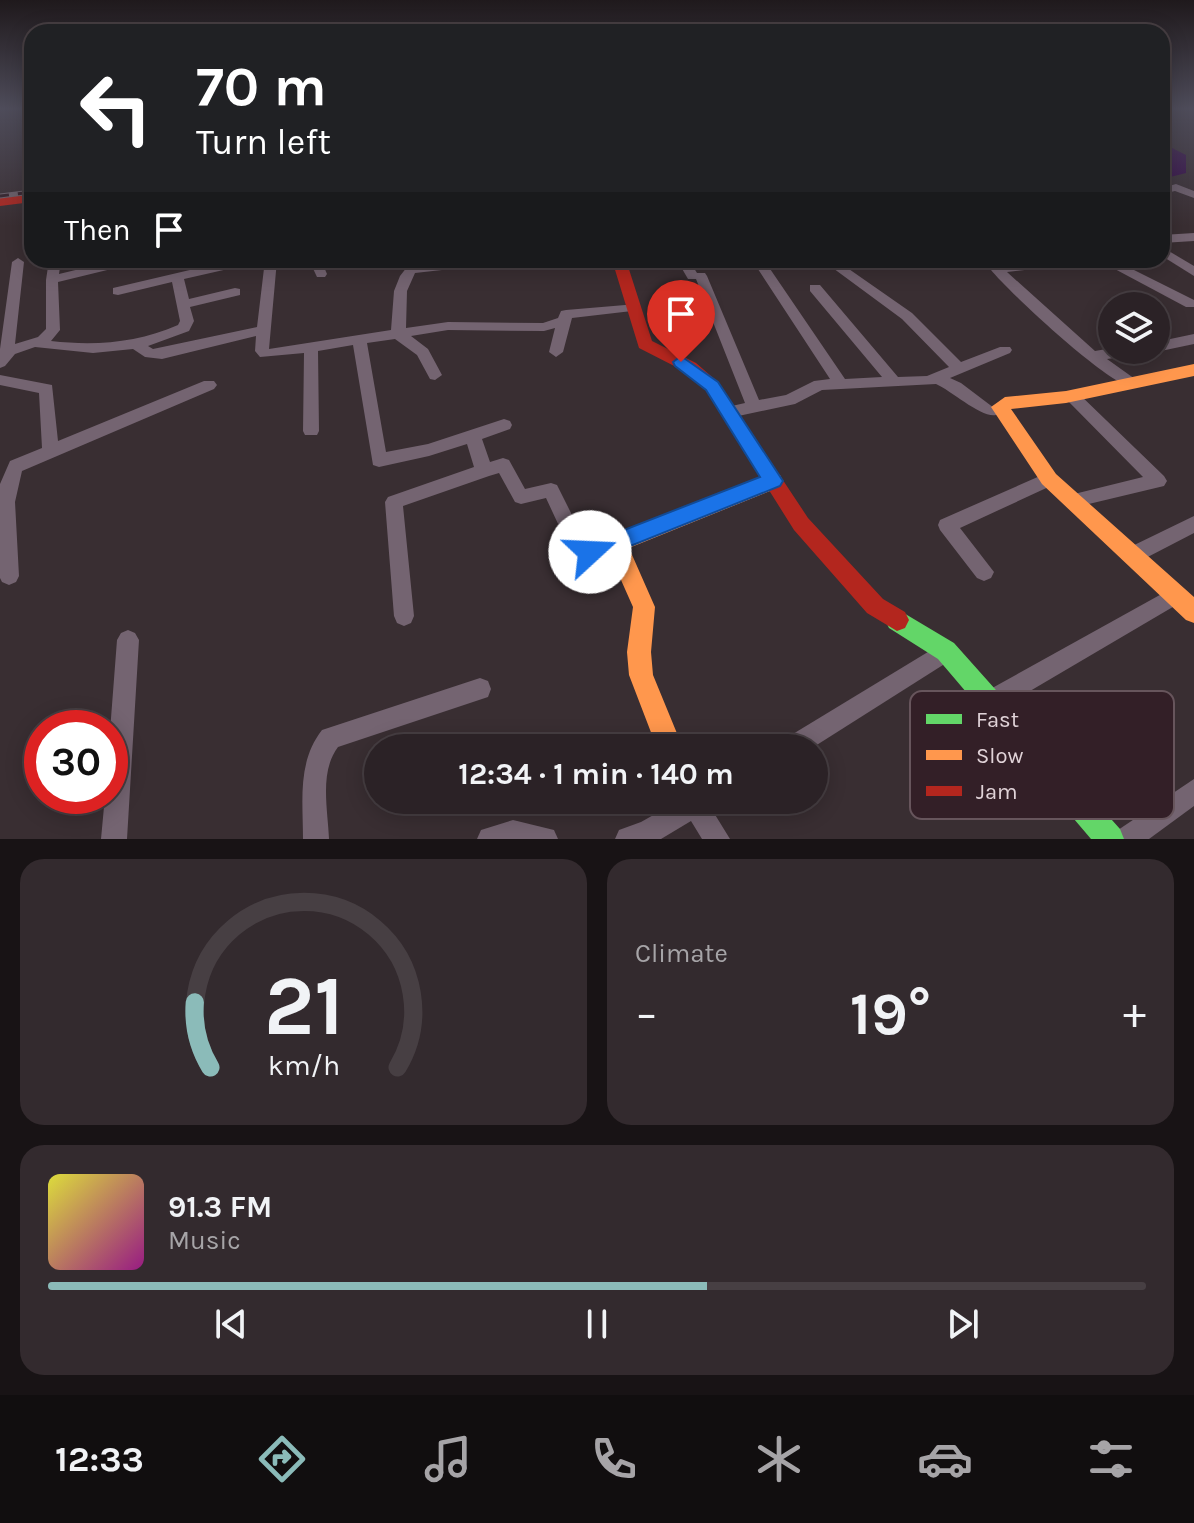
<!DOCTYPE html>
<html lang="en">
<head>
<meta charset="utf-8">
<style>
	body { margin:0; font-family:Karla,sans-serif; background:#332a2e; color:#f1f3f6; height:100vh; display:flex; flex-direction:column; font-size:30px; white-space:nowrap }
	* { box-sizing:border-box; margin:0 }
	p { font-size:26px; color:#a6a4a7 }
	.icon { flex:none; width:44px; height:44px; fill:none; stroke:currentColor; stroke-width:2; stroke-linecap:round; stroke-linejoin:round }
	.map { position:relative; height:839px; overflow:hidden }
	.drawer { display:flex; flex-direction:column; gap:20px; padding:20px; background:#181315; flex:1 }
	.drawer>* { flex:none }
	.hud { position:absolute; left:24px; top:24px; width:1146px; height:244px; border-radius:24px; box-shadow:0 4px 20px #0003,0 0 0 2px #473f43; background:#202124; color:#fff; overflow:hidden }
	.controls { position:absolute; left:1098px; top:292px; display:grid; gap:16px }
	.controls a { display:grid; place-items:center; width:72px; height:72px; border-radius:50%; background:#2b2226; box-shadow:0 4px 20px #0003,0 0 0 2px #473f43; font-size:40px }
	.speed { position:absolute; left:24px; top:710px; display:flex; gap:16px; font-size:40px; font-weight:700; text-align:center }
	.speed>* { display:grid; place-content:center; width:104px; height:104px; border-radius:50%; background:#2b2226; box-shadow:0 4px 20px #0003,0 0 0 2px #473f43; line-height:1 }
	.speed .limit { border:12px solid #d22; background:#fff; color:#111 }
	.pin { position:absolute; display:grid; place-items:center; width:68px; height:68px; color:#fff; margin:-82px -34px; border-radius:50% 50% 50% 0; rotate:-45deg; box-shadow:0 0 8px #0007 }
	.pin .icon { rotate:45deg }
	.me { position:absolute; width:88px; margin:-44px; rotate:70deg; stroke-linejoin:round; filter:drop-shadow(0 0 6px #0008) }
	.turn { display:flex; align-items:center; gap:28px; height:168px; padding:0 40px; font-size:36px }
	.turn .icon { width:104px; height:104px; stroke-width:2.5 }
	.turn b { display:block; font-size:56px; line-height:68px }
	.then { display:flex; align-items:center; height:76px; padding:0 40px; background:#0003; gap:16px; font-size:30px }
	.big { font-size:60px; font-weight:700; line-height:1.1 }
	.drawer .tile { flex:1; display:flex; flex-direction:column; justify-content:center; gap:12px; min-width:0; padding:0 28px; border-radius:24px; background:#332a2e }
	.drawer .dial { align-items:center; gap:0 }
	.dial svg { height:208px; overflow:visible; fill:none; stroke:#473f43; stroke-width:7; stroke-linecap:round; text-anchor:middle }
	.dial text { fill:#f1f3f6; stroke:none }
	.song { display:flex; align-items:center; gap:24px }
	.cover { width:96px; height:96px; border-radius:12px; background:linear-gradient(135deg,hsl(60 70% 55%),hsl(310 70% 35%)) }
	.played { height:8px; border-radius:4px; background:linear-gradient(90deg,#8bbbb9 60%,#473f43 60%) }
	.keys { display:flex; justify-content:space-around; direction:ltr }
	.heat { display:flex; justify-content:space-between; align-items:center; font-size:44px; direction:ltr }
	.drawer .tiles { flex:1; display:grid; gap:20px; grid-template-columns:1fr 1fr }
	.tile:last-child { grid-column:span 2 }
	.trip { position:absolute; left:364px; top:734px; width:464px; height:80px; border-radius:40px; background:#2b2226; box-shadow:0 4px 20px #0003,0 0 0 2px #473f43; font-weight:700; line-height:80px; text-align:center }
	.tab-bar { display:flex; height:128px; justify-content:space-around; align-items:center; background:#110e0f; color:#a6a4a7 }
	.tab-bar .icon { width:56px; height:56px }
	.tab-bar .selected { color:#8bbbb9 }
	.tab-bar b { font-size:36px; color:#f1f3f6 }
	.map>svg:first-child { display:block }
	.water { fill:#34044a }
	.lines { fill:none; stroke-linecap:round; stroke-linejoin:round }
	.street { fill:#746471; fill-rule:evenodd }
	.fast { fill:#63d668; fill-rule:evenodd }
	.slow { fill:#ff974d; fill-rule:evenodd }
	.jam { fill:#b3261e; fill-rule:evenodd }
	.rail-casing { stroke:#72656e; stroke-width:5 }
	.rail { stroke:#331f27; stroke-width:3; stroke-dasharray:9; stroke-linecap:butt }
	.route { fill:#1a73e8; stroke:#114b97; stroke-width:2 }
	.key { fill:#331f27; stroke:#67555c; stroke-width:2 }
	.key-label { font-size:22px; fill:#e1d3d8 }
</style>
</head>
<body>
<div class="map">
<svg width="1194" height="839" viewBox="0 0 1194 839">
	<rect width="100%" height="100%" fill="#392e32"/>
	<path class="water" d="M 1162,143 L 1186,155 L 1186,173 L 1162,179 Z"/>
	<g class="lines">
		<g class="street">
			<path d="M 1176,184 L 1194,191 L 1194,198 L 1175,191 L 1162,194 L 1162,188 Z"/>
			<path d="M 1194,233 L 1194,241 L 1162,243 L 1162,235 Z"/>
			<path d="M 1162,247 L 1194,266 L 1194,276 L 1162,256 Z"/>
			<path d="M 18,258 L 24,262 L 15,344 L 38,337 L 46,329 L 46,280 L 49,260 L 61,260 L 59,274 L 117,260 L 138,260 L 136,263 L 58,282 L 60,330 L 51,341 C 95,346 137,343 178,325 L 180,321 L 172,282 L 118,295 L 113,294 L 113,288 L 224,262 L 228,263 L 228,269 L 184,279 L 189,299 L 235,288 L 240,289 L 240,295 L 190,307 L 194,321 L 189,331 L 148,346 L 153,349 L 257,327 L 265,260 L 277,260 L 269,349 L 391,330 L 394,291 L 400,276 L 407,267 L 411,266 L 464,260 L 502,260 L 496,264 L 415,273 L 407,291 L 406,328 L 448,322 L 543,323 L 558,318 L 561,311 L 566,310 L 637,304 L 639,307 L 632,311 L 572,318 L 563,352 L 556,357 L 549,352 L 555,328 L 544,331 L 448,330 L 411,336 L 428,349 L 442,375 L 435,380 L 430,379 L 417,355 L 395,339 L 367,343 L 386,452 L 428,444 L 504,419 L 510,421 L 512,425 L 510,429 L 482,439 L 490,462 L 503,458 L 509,460 L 525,489 L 551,483 L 557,485 L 586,543 L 616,536 L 623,538 L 625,544 L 623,550 L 590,560 L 573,556 L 546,498 L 521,504 L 515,502 L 499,473 L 489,476 L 403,506 L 414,616 L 411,623 L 404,626 L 397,623 L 394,616 L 385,502 L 388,497 L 474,467 L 467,444 L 429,456 L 379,467 L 373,465 L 353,345 L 318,351 L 319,431 L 317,435 L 305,435 L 303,431 L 304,353 L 260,357 L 255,351 L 256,336 L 162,359 L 145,357 L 133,349 L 93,353 L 35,347 L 15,354 L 5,366 L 0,368 L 0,349 L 12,262 Z"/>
			<path d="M 309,260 L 321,260 L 327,274 L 325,277 L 317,277 Z"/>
			<path d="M 677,260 L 689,260 L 697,273 L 705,273 L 707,276 L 759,400 L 786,395 L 814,381 L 830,379 L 752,260 L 764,260 L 845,379 L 882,377 L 810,291 L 810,285 L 820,285 L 898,377 L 927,376 L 949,367 L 902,319 L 822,260 L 836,260 L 912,313 L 961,362 L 1000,347 L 1010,347 L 1012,350 L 1010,353 L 950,378 L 961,383 L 998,411 L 996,415 C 981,418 952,391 936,384 L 822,390 L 795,404 L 729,418 L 723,416 L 721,412 L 723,408 L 745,403 L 696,279 L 688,279 Z"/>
			<path d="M 868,260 L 908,260 L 911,263 C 902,269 877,266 868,260 Z"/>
			<path d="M 1047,260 L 1082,260 L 1076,264 L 1007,272 L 1095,351 L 1112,348 L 1142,350 L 1135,355 L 1107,359 L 1135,379 L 1138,383 L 1135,387 C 1114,391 1008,291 991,270 L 997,266 Z"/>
			<path d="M 1098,260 L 1114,260 L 1194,300 L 1194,307 L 1186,307 Z"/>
			<path d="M 1194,334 L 1194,344 L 1156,352 L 1151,350 L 1156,350 L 1156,342 Z"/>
			<path d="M 0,375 L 52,385 L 58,441 L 204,381 L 214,381 L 217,385 L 214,389 L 22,471 L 15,502 L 19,576 L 16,582 L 9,585 L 2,582 L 0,578 L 0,484 L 10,461 L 42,448 L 39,393 L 0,385 Z"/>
			<path d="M 1072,391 L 1077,392 L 1164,476 L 1167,481 L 1164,486 L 1072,508 L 1066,506 L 1063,501 L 1066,496 L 1143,477 L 1067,400 L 1064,396 L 1067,392 Z"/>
			<path d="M 1049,472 L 1055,474 L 1058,479 L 1055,484 L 960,528 L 994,572 L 991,578 L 984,581 L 977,578 L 940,530 L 938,525 L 940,520 Z"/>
			<path d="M 1194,516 L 1194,533 L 1140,561 L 1133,563 L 1126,561 L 1123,555 L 1126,549 Z"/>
			<path d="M 1176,586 L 1183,589 L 1186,595 L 1183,601 L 1001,708 L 993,711 L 985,708 L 982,700 L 985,692 Z"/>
			<path d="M 128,630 L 135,633 L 139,640 L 127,839 L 101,839 L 105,796 L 110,796 L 110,731 L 117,640 L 121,633 Z"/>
			<path d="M 946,641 L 954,644 L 957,651 L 954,658 L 812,748 L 779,748 L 783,740 Z"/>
			<path d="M 480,678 L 488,681 L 491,689 L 488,697 L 338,747 C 319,772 328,810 329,839 L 303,839 C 303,801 297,762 322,730 Z"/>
			<path d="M 1194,779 L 1194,806 L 1149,839 L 1114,839 L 1118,830 Z"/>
			<path d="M 680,800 L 706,800 L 730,839 L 702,839 L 691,821 L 661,839 L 615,839 L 619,830 L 641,822 Z"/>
			<path d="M 513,820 L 554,830 L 558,839 L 477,839 L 481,830 Z"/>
		</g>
		<path class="fast" d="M 897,609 L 954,643 L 1120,829 L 1124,839 L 1091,839 L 938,659 L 889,628 L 885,620 L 889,612 Z"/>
		<g class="slow">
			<path d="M 1194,364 L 1194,376 L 1066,403 L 1011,409 L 1056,474 L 1194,597 L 1194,623 L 1186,620 L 1042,484 L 991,407 L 1005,397 L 1066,391 Z"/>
			<path d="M 773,473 L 780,475 L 783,481 L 780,487 L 629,548 L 655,607 L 651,652 L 653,675 L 683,748 L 657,748 L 629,675 L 627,652 L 633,607 L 605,544 L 609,538 Z"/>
		</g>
		<g class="jam">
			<path d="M 32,194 L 32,202 L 0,206 L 0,198 Z"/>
			<path d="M 612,260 L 626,260 L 652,341 L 696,363 L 718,382 L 808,518 L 883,599 L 905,612 L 909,620 L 905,628 L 897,631 L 867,613 L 794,530 L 706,390 L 684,371 L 639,348 Z"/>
		</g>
		<defs>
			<path id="rail" d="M 0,196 L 32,192"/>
		</defs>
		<use href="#rail" class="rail-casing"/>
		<use href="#rail" class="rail"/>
	</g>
	<linearGradient id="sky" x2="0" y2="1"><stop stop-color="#1f191c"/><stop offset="0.48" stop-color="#4e4c5a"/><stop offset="1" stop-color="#4e4c5a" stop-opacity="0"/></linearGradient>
	<rect width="1194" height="226" fill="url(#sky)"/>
	<path class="route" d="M 681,356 L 718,382 L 783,481 L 780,486 L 598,559 L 583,559 L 580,552 L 583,546 L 760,477 L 706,390 L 675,366 L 673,362 Z"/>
	<rect x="910" y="691" width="264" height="128" rx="12" class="key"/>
	<rect x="926" y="714" width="36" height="10" fill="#63d668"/>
	<rect x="926" y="750" width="36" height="10" fill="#ff974d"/>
	<rect x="926" y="786" width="36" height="10" fill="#b3261e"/>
	<g class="key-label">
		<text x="976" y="727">Fast</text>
		<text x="976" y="763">Slow</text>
		<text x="976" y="799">Jam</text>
	</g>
</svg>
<div class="controls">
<a><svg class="icon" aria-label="layers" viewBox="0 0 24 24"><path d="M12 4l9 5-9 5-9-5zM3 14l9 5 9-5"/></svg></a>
</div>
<div class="speed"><div class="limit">30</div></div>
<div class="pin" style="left:681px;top:362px;background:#d93025"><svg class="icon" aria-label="arrive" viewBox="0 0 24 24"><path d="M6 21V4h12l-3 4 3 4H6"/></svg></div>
<svg class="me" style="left:590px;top:552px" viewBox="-20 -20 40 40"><circle r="19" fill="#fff"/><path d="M0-13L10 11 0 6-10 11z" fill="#1a73e8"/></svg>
<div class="trip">12:34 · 1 min · 140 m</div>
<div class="hud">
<div class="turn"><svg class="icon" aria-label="left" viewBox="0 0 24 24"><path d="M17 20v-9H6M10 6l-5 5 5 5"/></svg><div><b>70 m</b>Turn left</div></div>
<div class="then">Then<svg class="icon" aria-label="arrive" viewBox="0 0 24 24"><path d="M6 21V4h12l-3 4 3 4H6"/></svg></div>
</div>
</div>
<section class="drawer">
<div class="tiles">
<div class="tile dial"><svg viewBox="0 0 100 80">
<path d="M14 69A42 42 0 1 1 86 69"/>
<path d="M14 69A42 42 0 0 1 8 44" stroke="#8bbbb9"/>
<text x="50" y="56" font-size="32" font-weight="700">21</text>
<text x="50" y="72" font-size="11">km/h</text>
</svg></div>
<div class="tile"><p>Climate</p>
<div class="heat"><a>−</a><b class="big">19°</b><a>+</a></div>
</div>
<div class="tile">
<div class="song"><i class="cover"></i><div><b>91.3 FM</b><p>Music</p></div></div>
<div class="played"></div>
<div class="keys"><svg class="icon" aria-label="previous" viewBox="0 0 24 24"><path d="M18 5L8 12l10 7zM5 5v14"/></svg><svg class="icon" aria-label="pause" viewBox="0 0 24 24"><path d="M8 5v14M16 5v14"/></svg><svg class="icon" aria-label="next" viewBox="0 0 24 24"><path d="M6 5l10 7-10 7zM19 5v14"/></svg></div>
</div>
</div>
</section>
<nav class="tab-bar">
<b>12:33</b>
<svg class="icon selected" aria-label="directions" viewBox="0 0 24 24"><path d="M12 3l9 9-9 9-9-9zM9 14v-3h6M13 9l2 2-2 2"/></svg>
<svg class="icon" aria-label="music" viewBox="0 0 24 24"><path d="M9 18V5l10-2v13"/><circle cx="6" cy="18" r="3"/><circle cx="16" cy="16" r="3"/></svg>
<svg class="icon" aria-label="phone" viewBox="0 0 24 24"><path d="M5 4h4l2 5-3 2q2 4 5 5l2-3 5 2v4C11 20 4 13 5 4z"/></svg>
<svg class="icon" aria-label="climate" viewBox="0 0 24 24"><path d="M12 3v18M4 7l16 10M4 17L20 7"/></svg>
<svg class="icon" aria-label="car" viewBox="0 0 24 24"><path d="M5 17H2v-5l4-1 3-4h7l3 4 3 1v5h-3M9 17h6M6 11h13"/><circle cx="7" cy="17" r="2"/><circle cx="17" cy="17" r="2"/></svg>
<svg class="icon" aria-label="filters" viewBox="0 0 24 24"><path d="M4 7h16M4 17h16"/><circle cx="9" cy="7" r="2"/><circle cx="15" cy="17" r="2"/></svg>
</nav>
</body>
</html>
